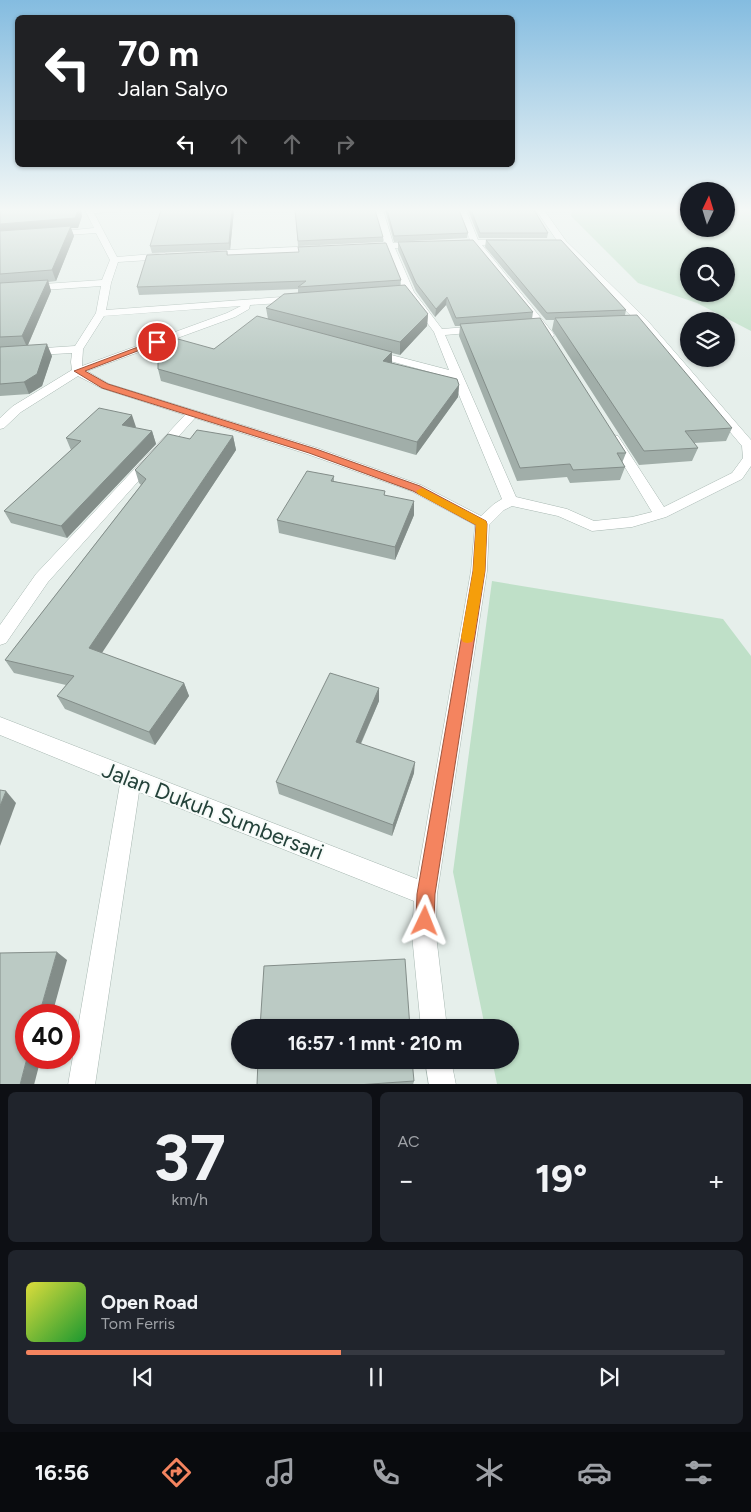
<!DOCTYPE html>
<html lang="id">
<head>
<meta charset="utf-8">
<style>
	body { margin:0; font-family:Figtree,sans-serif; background:#20242c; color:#f1f3f6; height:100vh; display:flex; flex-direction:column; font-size:19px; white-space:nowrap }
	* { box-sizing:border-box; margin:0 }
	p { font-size:16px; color:#9ea1a6 }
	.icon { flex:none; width:28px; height:28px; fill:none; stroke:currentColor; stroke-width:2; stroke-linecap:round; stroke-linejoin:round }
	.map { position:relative; height:1084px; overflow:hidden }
	.panel { display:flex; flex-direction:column; gap:8px; padding:8px; background:#0d0f14; flex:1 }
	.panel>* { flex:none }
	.top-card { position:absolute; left:15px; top:15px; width:500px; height:152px; border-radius:8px; box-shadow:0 1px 4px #0004; background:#202124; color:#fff; overflow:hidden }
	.needle { width:32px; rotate:4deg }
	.fabs { position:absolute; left:680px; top:182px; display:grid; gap:10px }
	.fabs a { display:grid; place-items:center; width:55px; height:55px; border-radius:50%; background:#171b24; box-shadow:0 1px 4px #0004; font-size:25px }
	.speed { position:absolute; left:15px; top:1004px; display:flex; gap:10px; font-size:25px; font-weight:700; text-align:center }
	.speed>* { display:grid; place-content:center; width:65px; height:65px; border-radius:50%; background:#171b24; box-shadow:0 1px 4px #0004; line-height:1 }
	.speed .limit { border:8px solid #d22; background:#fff; color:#111 }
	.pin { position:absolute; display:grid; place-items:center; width:42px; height:42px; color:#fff; margin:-21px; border:2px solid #fff; border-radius:50%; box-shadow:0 1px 5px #0007 }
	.me { position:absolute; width:55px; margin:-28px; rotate:2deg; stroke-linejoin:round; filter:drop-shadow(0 0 4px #0008) }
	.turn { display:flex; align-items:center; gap:18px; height:105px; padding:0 20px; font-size:22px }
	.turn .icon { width:65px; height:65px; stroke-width:2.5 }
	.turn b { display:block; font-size:35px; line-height:42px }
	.lanes { display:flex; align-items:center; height:48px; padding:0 20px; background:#0003; justify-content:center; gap:25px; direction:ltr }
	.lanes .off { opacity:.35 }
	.big { font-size:38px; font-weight:700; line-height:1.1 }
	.panel .card { flex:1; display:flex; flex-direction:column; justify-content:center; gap:8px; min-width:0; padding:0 18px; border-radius:8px; background:#20242c }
	.panel .dial { align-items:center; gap:0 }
	.dial b { font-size:65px; line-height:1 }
	.song { display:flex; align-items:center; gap:15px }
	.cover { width:60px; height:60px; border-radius:8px; background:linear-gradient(135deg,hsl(60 70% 55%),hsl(130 70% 35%)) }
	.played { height:5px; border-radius:2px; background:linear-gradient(90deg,#f4845f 45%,#363941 45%) }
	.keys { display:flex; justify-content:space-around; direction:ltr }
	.heat { display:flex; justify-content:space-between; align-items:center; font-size:28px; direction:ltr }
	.panel .tiles { flex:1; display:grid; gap:8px; grid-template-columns:1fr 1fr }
	.card:last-child { grid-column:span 2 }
	.trip { position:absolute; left:231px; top:1019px; width:288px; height:50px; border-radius:25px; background:#171b24; box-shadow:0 1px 4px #0004; font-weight:700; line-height:50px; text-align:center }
	.tabs { display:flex; height:80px; justify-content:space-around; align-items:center; background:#090b0e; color:#9ea1a6 }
	.tabs .icon { width:35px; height:35px }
	.tabs .current { color:#f4845f }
	.tabs b { font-size:22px; color:#f1f3f6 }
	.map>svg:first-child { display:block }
	.green { fill:#bfe0c8; fill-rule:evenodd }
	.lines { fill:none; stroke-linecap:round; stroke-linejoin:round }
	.minor-casing { stroke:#a8b8b2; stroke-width:1 }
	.minor { fill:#fff; fill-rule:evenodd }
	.wall { fill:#a1aea9 }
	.shaded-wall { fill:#838d89 }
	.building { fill:#bbcac4; stroke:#838d89 }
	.route { fill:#f4845f; stroke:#9f563e }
	.slow { fill:#f59e0b }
	.labels { text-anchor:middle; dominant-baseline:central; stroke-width:4; stroke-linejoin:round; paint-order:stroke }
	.near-street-label { font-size:22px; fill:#24423a; stroke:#f7fbf9 }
</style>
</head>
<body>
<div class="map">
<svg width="751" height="1085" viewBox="0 0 751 1085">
	<rect width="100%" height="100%" fill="#e6efeb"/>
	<g class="green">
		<path d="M 572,210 L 689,210 L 689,229 L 726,229 L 726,210 L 751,210 L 751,331 L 697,303 L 638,283 L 571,216 ZM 689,256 L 726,256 L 726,294 L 689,294 Z"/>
		<path d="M 492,581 L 723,619 L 751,656 L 751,1084 L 497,1084 L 492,1060 L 510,1060 L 510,1028 L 485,1027 L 453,872 Z"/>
	</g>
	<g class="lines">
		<defs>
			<g id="minor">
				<path d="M 85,210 L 121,210 L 117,212 L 94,213 L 117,257 L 165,253 L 169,256 L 165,259 L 118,262 L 111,283 L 106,310 L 295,296 L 300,299 L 295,302 L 250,305 L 249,309 L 235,317 L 87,371 L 109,384 L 317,448 L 421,485 L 481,516 L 494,504 L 502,499 L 452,378 L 368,355 L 367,353 L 372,350 L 449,370 L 434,332 L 404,292 L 387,249 L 368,250 L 364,247 L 368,244 L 385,244 L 375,210 L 383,210 L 393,243 L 417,242 L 421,245 L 417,248 L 395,248 L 414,292 L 442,329 L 480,326 L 485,329 L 480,332 L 445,335 L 516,497 L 567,509 L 594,521 L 632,517 L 652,512 L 608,439 L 614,435 L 618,436 L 664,507 L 732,473 L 743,458 L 742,446 L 639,324 L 560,245 L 536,210 L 544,210 L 566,241 L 647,320 L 751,440 L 751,466 L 742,479 L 666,517 L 632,527 L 592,531 L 558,516 L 512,506 L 504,510 L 489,525 L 487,571 L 437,894 L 436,935 L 447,1028 L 421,1028 L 412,935 L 414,901 L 139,792 L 95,1085 L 68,1085 L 120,784 L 0,735 L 0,717 L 417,879 L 471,571 L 475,525 L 411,491 L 307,454 L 195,418 L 48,582 L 6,643 L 0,645 L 0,625 L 36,574 L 185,415 L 101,388 L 78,376 L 21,412 L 4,428 L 0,429 L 0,418 L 13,406 L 72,370 L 71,362 L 72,353 L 0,357 L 0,351 L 75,346 L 96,313 L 101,286 L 0,293 L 0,287 L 102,280 L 110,260 L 96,233 L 54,236 L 50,234 L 54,232 L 94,228 ZM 241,306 L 227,313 L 82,366 L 83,349 L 104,316 Z"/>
				<path d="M 458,210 L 466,210 L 478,240 L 507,240 L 508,242 L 504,244 L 482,245 L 553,333 L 554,335 L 553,337 L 545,337 L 473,245 L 452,245 L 452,241 L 470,240 Z"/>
				<path d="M 320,246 L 324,249 L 323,251 L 208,257 L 204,254 L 208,251 Z"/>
				<path d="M 425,1060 L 451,1060 L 456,1085 L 429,1085 Z"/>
			</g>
		</defs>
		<use href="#minor" class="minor-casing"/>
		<use href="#minor" class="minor"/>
	</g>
	<g class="wall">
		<path d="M 0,210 L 82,216 L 78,228 L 71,228 L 74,236 L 56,281 L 48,282 L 51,291 L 28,345 L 52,356 L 42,386 L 29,394 L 0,396 Z"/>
		<path d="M 234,210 L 230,250 L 152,253 L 150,246 Z"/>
		<path d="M 295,210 L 383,237 L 383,242 L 298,246 Z"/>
		<path d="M 385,210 L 459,210 L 468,233 L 467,238 L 394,242 Z"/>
		<path d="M 468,210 L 534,210 L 548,233 L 547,238 L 479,238 Z"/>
		<path d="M 486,240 L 626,310 L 625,315 L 732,428 L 726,441 L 694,443 L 698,448 L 692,461 L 639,465 L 552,330 L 554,320 L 546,320 L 485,247 Z"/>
		<path d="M 398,242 L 533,312 L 532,319 L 626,453 L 622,463 L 625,467 L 620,480 L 570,483 L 567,477 L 517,481 L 459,336 L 460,326 L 455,326 L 446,305 L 435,317 L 416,291 L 398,250 Z"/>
		<path d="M 227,251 L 228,255 L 401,280 L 400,286 L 428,314 L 427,326 L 400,355 L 392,353 L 392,363 L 459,385 L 458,397 L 416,455 L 161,381 L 158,369 L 214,349 L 268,319 L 266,308 L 298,293 L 298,289 L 139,295 L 137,287 Z"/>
		<path d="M 136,427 L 135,428 L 152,431 L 156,444 L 67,538 L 11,523 L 4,511 L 71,450 L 66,438 Z"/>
		<path d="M 233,436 L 236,450 L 101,653 L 184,683 L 189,696 L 155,745 L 65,709 L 57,696 L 66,685 L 14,673 L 5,660 L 141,485 L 139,483 L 135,470 L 190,439 Z"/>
		<path d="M 334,476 L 334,481 L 385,495 L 414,515 L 395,560 L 279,533 L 277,520 Z"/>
		<path d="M 379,688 L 379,701 L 361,744 L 414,773 L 392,836 L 279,794 L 276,782 Z"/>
		<path d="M 414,1081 L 413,1085 L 257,1085 Z"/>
	</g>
	<g class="shaded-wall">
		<path d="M 78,210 L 81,210 L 82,216 L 78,228 L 71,228 L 74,236 L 56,281 L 52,270 L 0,234 L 0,224 Z"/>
		<path d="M 232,210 L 234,210 L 230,250 L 229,243 Z"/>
		<path d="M 48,280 L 51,291 L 27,347 L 22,336 Z"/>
		<path d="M 447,297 L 446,305 L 435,317 L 436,309 Z"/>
		<path d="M 428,314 L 427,326 L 400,355 L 400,342 Z"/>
		<path d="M 47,344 L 52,356 L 42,386 L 29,394 L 24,382 Z"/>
		<path d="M 392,352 L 392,363 L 383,361 Z"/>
		<path d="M 459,385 L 458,397 L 416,455 L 417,442 Z"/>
		<path d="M 132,415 L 136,427 L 126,437 L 122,425 Z"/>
		<path d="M 152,431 L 156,444 L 67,538 L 61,526 Z"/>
		<path d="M 233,436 L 236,450 L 96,662 L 89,648 Z"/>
		<path d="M 414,501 L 414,515 L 395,560 L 395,547 Z"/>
		<path d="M 184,683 L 189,696 L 155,745 L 149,732 Z"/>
		<path d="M 379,688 L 379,701 L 356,754 L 356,742 Z"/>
		<path d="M 415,762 L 414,773 L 392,836 L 393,825 Z"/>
		<path d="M 6,791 L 16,803 L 0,846 L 0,806 Z"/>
		<path d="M 57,952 L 67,960 L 52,1015 L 39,1015 Z"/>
		<path d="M 27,1058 L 41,1058 L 34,1085 L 20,1085 Z"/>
	</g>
	<g class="building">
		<path d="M 0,210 L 78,210 L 75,218 L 0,224 Z"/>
		<path d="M 161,210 L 232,210 L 229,243 L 150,246 Z"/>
		<path d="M 295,210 L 375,210 L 383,237 L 298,241 Z"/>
		<path d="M 387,210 L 459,210 L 468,233 L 394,236 Z"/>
		<path d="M 471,210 L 534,210 L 548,233 L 480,233 Z"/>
		<path d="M 71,226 L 52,270 L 0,274 L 0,231 Z"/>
		<path d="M 473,240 L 533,312 L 456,318 L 447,297 L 436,309 L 416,283 L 398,242 Z"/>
		<path d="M 486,240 L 561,240 L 626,310 L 547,313 Z"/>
		<path d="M 386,243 L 401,280 L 298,287 L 306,281 L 137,287 L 147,255 L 227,251 L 227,255 L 299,252 L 298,247 Z"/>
		<path d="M 48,280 L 22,336 L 0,337 L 0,283 Z"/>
		<path d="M 405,285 L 428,314 L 400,342 L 266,308 L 284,294 Z"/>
		<path d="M 637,315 L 732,428 L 685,431 L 698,448 L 644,451 L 555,318 Z"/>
		<path d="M 257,316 L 392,352 L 383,361 L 457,379 L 459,385 L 417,442 L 158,369 L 158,354 L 178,339 L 214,349 Z"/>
		<path d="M 540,318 L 626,453 L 617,453 L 625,467 L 573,470 L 570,464 L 520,468 L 460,324 Z"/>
		<path d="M 47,344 L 37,374 L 24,382 L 0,384 L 0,347 Z"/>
		<path d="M 99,408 L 132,415 L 122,425 L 152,431 L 61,526 L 4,511 L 81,441 L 66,438 Z"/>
		<path d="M 197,430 L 233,436 L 89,648 L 184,683 L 149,732 L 57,696 L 74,676 L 5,660 L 146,479 L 135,470 L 168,434 L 190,439 Z"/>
		<path d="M 307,471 L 334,476 L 331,481 L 385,491 L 384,495 L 414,501 L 395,547 L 277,520 Z"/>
		<path d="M 330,673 L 379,688 L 356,742 L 415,762 L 393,825 L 276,782 Z"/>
		<path d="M 0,790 L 6,791 L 0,806 Z"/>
		<path d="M 57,952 L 39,1015 L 26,1015 L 26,1058 L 27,1058 L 20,1085 L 0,1085 L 0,953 Z"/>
		<path d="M 405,959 L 410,1028 L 260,1028 L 264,966 Z"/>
		<path d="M 258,1060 L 412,1060 L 414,1081 L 357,1085 L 257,1085 Z"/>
	</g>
	<linearGradient id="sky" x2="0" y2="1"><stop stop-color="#84bce0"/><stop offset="0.58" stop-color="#f4f8f6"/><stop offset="1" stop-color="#f4f8f6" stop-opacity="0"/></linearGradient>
	<rect width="751" height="362" fill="url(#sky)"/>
	<path class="route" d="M 154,341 L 161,342 L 85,371 L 108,384 L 316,449 L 420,486 L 486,521 L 487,524 L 485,571 L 435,894 L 434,921 L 431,927 L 425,930 L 419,927 L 416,921 L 417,894 L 473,571 L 476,525 L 413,491 L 309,453 L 102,388 L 74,371 Z"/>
	<path class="slow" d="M 422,488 L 486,521 L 487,524 L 485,571 L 474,638 L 472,642 L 467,643 L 463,642 L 461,638 L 473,571 L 476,525 L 418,494 L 416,491 Z"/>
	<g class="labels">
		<g class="near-street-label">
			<text transform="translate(213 811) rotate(21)">Jalan Dukuh Sumbersari</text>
		</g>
	</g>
</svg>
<div class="fabs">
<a><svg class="needle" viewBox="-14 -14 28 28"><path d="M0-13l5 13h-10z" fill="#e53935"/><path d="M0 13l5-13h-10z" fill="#9ea1a6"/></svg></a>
<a><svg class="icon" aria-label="search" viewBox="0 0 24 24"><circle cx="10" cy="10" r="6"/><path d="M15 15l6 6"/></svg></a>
<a><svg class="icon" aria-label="layers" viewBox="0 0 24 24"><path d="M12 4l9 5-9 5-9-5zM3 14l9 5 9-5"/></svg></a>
</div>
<div class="speed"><div class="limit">40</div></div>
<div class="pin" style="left:157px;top:342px;background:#d93025"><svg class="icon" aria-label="arrive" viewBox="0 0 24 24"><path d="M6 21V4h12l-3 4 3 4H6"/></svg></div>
<svg class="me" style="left:425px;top:921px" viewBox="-20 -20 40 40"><path d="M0-17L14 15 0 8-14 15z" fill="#f4845f" stroke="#fff" stroke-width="4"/></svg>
<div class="trip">16:57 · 1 mnt · 210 m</div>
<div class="top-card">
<div class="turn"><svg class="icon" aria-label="left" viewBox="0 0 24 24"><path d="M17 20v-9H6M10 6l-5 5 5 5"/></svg><div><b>70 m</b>Jalan Salyo</div></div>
<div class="lanes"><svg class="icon" aria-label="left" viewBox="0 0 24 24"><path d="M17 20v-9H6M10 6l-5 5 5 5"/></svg><svg class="icon off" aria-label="ahead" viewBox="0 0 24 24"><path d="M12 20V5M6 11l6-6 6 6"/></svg><svg class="icon off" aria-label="ahead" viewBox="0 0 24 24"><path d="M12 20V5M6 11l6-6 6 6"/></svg><svg class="icon off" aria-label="right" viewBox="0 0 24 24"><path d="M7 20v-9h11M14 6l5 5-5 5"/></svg></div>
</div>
</div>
<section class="panel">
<div class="tiles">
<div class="card dial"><b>37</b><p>km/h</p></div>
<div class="card"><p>AC</p>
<div class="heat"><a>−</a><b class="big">19°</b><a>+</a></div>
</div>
<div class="card">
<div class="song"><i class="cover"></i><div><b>Open Road</b><p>Tom Ferris</p></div></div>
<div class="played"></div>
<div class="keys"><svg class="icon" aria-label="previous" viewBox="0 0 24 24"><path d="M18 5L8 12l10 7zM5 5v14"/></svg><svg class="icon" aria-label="pause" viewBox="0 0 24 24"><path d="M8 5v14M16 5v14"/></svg><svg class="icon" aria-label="next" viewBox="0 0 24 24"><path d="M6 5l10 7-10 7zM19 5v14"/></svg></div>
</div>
</div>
</section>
<nav class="tabs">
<b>16:56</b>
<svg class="icon current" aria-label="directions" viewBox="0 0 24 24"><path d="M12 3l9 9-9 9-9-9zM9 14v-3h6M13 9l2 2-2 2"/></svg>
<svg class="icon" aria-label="music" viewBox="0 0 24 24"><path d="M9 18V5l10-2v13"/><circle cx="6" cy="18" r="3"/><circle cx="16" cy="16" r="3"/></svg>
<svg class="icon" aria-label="phone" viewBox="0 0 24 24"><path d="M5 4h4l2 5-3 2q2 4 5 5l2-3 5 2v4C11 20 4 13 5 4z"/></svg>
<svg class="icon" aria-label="climate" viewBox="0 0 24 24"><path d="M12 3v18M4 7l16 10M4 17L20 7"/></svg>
<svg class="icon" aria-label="car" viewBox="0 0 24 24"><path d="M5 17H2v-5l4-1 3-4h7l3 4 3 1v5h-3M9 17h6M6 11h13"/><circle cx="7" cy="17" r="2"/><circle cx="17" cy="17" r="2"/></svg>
<svg class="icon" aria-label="filters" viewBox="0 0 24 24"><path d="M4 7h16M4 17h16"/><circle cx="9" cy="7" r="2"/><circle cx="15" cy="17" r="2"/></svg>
</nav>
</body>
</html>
